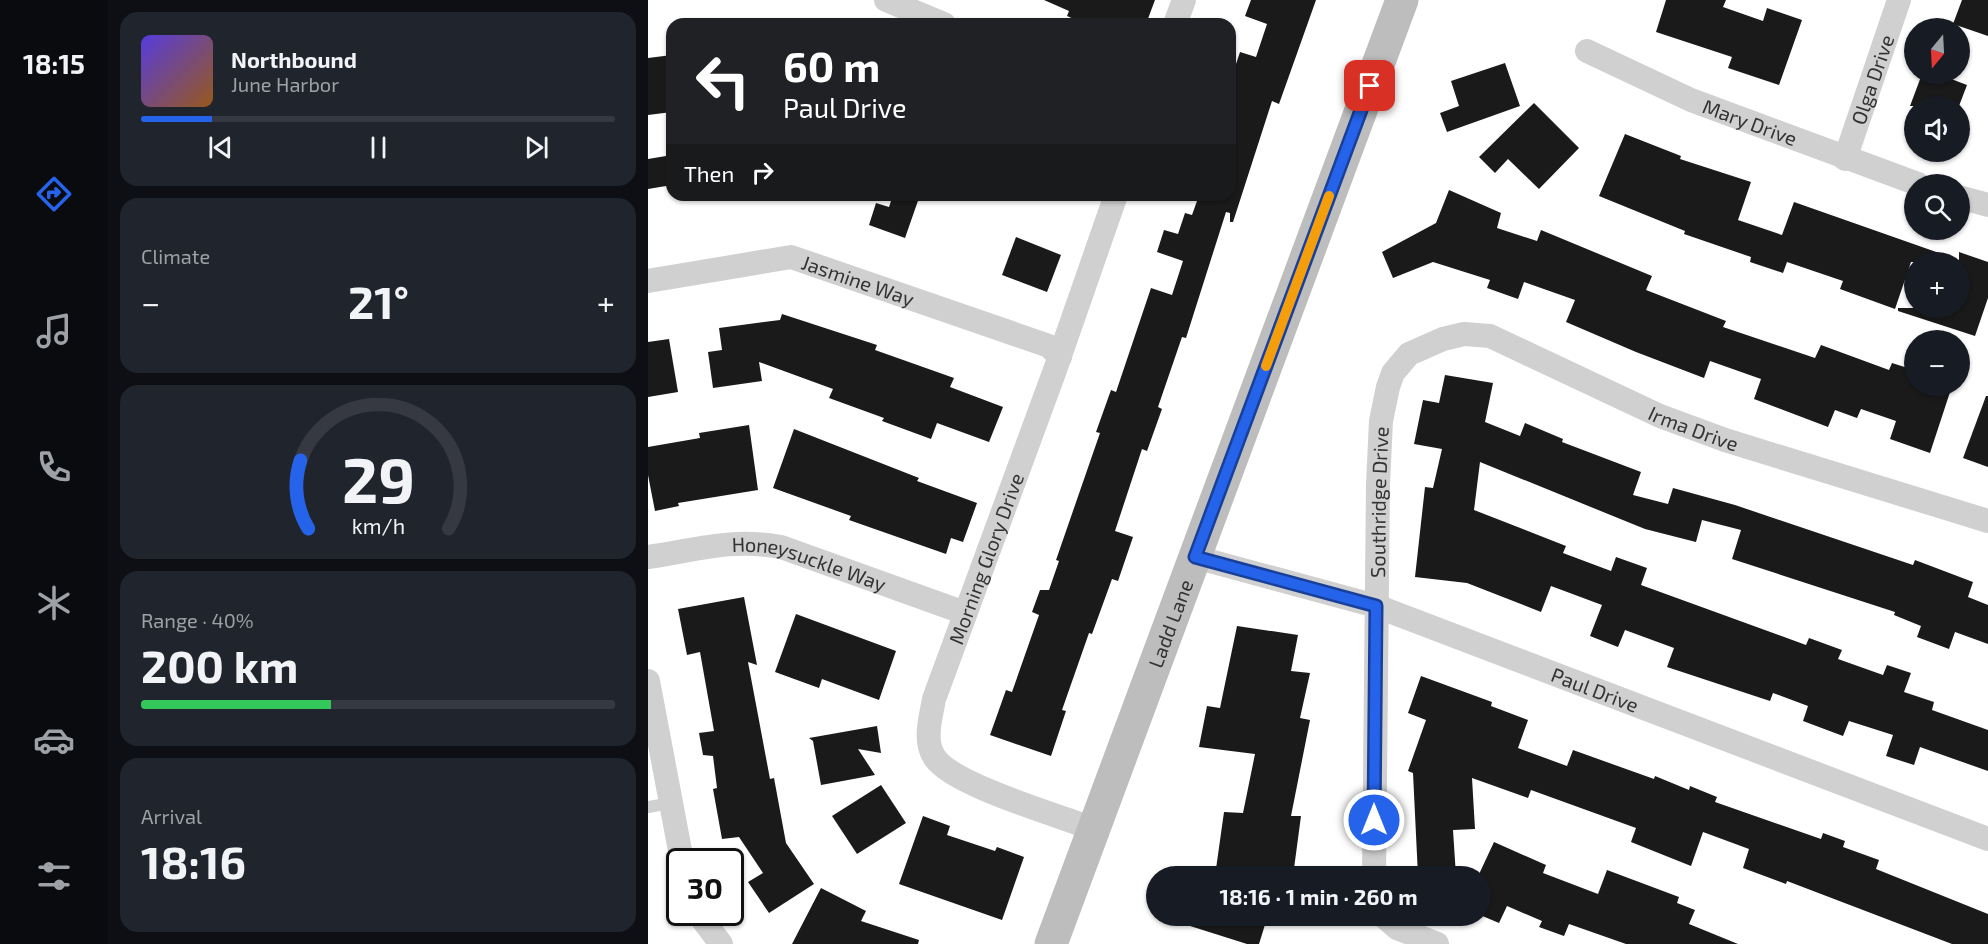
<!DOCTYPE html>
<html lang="en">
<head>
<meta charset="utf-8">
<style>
	body { margin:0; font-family:"Exo 2",sans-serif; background:#20242c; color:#f1f3f6; height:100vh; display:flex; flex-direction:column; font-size:22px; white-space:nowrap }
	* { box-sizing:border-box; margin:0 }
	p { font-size:20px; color:#9ea1a6 }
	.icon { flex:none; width:33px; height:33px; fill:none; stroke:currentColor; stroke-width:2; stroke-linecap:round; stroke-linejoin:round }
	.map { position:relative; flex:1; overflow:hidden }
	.panel { display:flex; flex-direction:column; gap:12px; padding:12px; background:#0d0f14; width:540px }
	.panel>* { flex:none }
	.guide { position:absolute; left:18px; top:18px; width:570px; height:183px; border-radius:18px; box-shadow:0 2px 4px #0004; background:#202124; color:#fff; overflow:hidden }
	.needle { width:39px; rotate:198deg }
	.controls { position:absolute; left:1256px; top:18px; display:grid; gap:12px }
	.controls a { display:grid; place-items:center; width:66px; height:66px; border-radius:50%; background:#171b24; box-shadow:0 2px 4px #0004; font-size:30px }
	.speed { position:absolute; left:18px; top:848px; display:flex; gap:12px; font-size:30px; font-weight:700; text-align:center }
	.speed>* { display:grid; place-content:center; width:78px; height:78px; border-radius:50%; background:#171b24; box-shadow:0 2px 4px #0004; line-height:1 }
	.speed .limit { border:3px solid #111; border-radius:9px; background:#fff; color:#111 }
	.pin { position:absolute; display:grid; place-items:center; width:51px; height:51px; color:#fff; margin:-26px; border-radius:12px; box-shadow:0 3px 9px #0006 }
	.me { position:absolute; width:66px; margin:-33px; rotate:0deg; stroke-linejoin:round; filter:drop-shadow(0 0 4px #0008) }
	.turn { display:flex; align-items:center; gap:21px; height:126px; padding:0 18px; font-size:27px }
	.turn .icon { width:78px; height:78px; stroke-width:2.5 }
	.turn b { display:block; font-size:42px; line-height:51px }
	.then { display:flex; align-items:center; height:57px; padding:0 18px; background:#0003; gap:12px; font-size:22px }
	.big { font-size:45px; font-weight:700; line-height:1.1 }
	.panel .tile { flex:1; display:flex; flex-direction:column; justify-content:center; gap:9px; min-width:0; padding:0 21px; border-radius:18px; background:#20242c }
	.panel .dial { align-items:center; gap:0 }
	.dial svg { height:156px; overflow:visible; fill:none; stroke:#363941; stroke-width:7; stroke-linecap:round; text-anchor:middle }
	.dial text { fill:#f1f3f6; stroke:none }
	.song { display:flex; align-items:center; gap:18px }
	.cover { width:72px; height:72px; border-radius:9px; background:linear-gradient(135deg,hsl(250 70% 55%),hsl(30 70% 35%)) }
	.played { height:6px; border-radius:3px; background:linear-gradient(90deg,#2563eb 15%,#363941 15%) }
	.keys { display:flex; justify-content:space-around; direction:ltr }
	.heat { display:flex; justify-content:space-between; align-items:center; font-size:33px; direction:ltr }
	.charge { height:9px; border-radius:4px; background:linear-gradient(90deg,#34c759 40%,#363941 0) }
	.trip { position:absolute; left:498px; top:866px; width:345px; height:60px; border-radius:30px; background:#171b24; box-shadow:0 2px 4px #0004; font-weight:700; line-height:60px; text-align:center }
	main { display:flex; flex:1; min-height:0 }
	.dock { display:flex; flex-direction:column; width:108px; justify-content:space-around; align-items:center; background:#090b0e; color:#9ea1a6 }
	.dock .icon { width:42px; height:42px }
	.dock .active { color:#2563eb }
	.dock b { font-size:27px; color:#f1f3f6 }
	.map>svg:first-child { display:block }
	.building { fill:#1a1a1a }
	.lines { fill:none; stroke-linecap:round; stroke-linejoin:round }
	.lane { stroke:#d0d0d0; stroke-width:12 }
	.street { stroke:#d0d0d0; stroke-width:24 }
	.secondary { stroke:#bdbdbd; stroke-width:33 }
	.route-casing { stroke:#184099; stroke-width:15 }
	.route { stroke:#2563eb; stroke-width:10 }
	.slow { stroke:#f59e0b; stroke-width:10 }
	.labels { text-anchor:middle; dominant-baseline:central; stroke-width:6; stroke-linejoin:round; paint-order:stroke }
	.street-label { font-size:20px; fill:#333; stroke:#fff }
</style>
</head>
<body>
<main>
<nav class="dock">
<b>18:15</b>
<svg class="icon active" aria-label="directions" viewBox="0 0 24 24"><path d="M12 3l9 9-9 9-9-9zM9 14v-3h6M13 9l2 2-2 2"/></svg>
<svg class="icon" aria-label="music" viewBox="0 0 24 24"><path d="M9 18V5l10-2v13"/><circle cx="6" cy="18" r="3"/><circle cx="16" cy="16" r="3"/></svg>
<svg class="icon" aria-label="phone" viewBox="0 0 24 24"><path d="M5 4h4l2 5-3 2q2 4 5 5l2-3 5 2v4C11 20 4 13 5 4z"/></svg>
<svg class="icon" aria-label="climate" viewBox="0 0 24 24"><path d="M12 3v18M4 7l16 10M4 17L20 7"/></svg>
<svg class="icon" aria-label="car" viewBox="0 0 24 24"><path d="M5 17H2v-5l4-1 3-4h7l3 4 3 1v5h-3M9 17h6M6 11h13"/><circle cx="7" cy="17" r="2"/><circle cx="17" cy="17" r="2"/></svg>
<svg class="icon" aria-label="filters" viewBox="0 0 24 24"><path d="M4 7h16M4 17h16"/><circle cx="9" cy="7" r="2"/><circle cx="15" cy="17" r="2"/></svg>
</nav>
<section class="panel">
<div class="tile">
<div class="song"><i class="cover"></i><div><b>Northbound</b><p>June Harbor</p></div></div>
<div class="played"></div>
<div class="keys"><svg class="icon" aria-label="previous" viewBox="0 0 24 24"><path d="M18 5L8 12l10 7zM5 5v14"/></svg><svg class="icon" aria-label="pause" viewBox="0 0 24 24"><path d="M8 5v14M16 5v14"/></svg><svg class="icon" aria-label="next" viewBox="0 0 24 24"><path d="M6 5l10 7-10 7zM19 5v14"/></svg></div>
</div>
<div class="tile"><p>Climate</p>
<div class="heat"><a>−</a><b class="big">21°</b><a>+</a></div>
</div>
<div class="tile dial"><svg viewBox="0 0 100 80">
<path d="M14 69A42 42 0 1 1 86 69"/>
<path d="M14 69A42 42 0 0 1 10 34" stroke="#2563eb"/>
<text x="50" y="56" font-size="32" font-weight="700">29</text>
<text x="50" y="72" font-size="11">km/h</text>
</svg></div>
<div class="tile"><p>Range · 40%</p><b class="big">200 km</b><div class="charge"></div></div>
<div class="tile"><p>Arrival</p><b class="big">18:16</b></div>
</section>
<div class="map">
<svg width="1340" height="944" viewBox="0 0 1340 944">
	<rect width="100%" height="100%" fill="#fff"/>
	<g class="building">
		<path d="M 396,0 L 507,0 L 498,24 L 455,24 L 441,19 L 437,24 L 419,16 L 421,11 Z"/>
		<path d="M 603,0 L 668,0 L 631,104 L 624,101 L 585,222 L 582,222 L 582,213 L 578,212 L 538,338 L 534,337 L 510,407 L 514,409 L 499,451 L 494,449 L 467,531 L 485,537 L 470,581 L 464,579 L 444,634 L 441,633 L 414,710 L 418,711 L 403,756 L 342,735 L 358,690 L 364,692 L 391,615 L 384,612 L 392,590 L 401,590 L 411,561 L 408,560 L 452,433 L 448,432 L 463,390 L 468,392 L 503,288 L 524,295 L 535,261 L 509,252 L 516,230 L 530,234 L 537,213 L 544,215 L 549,201 L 539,198 L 539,195 L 582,195 L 582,82 L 592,52 L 608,57 L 619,24 L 597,16 Z"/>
		<path d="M 1018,0 L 1078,0 L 1075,7 L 1115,21 L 1119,8 L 1154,20 L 1131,85 L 1080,68 L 1084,57 L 1008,32 Z"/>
		<path d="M 1314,0 L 1340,0 L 1340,36 L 1305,24 Z"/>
		<path d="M 24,55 L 24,112 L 0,115 L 0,58 Z"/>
		<path d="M 857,63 L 872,106 L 799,132 L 792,113 L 811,106 L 803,81 Z"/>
		<path d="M 1274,74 L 1290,74 L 1319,85 L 1311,106 L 1262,106 Z"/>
		<path d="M 886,103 L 931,148 L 891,189 L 860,159 L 847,173 L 831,157 Z"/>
		<path d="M 977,134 L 1033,156 L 1032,159 L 1103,182 L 1090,220 L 1134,235 L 1146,202 L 1311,260 L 1311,252 L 1340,262 L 1340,298 L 1327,336 L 1250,311 L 1250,308 L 1311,308 L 1311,262 L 1263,262 L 1247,309 L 1192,289 L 1195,281 L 1139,262 L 1135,273 L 1102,262 L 1103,257 L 1036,234 L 1037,231 L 951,196 Z"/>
		<path d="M 24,155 L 24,185 L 0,189 L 0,159 Z"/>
		<path d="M 801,190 L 853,213 L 849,228 L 889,241 L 893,230 L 1004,276 L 998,290 L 1078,321 L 1075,327 L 1167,358 L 1173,345 L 1241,370 L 1244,363 L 1266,370 L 1266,386 L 1304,386 L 1282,453 L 1242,439 L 1248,421 L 1213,409 L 1209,418 L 1187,410 L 1180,427 L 1106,399 L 1113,379 L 1062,361 L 1056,378 L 988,352 L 918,322 L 927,300 L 876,282 L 870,299 L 839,288 L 842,280 L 785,262 L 745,278 L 734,252 L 788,223 Z"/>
		<path d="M 245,195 L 272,195 L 257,238 L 221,225 L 228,203 L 241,207 Z"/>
		<path d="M 368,237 L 413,255 L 399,292 L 354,275 Z"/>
		<path d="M 134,314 L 229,345 L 227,350 L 306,378 L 302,387 L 355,407 L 341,442 L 289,423 L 283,439 L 234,421 L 236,418 L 181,398 L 185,389 L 111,362 L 114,381 L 65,388 L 60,352 L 74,350 L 71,328 L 132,320 Z"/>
		<path d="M 21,339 L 30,392 L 0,397 L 0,342 Z"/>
		<path d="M 797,375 L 845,383 L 837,422 L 872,436 L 877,423 L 915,439 L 914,442 L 993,472 L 985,495 L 1020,504 L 1025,488 L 1087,505 L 1265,565 L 1267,560 L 1325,582 L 1320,597 L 1340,605 L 1340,644 L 1307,632 L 1301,649 L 1269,637 L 1273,626 L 1246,615 L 1247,612 L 1084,559 L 1093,530 L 1054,520 L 1048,542 L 997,529 L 832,462 L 826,510 L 918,546 L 915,553 L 963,571 L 968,557 L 999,568 L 993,585 L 1158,645 L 1161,638 L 1194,650 L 1190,659 L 1235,675 L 1239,665 L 1263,673 L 1256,692 L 1286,702 L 1284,710 L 1340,730 L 1340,771 L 1272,747 L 1266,765 L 1238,756 L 1245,735 L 1201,721 L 1195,736 L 1155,721 L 1160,706 L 1125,693 L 1122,701 L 1019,667 L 1026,648 L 977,630 L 970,647 L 942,636 L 954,605 L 903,586 L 893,612 L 819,583 L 767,577 L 777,487 L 785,488 L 794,449 L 766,444 L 775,400 L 791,403 Z"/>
		<path d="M 1338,396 L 1340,396 L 1340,467 L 1315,458 Z"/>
		<path d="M 101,425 L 110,490 L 30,503 L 31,506 L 7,511 L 0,475 L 0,447 L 52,438 L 51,433 Z"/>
		<path d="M 146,429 L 271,478 L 269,481 L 329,503 L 315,542 L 303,538 L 298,554 L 201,520 L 203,516 L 125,488 Z"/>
		<path d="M 96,597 L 109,665 L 100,662 L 122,779 L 126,778 L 138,843 L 166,884 L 121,913 L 100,882 L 115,873 L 91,837 L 74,839 L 65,789 L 69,788 L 65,756 L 55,755 L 51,733 L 66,731 L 52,652 L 39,655 L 30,609 Z"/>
		<path d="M 148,614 L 248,651 L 231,700 L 174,679 L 171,688 L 127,672 Z"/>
		<path d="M 589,626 L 650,635 L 643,671 L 662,673 L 652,718 L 662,720 L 643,816 L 653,816 L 645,876 L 567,876 L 576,812 L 595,813 L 607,754 L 551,747 L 559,706 L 572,708 Z"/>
		<path d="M 773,676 L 844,702 L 843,706 L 880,720 L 870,748 L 919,766 L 925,750 L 1006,779 L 1007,776 L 1041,790 L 1042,786 L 1069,797 L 1067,802 L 1173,839 L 1175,833 L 1197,841 L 1195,847 L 1231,860 L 1228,869 L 1340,914 L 1340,944 L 1304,944 L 1139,881 L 1138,884 L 1095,868 L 1101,849 L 1055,832 L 1043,866 L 983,842 L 988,828 L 883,790 L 880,798 L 824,778 L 827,829 L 805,830 L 808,876 L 770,876 L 765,773 L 760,771 L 778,720 L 760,713 Z"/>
		<path d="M 229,726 L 233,753 L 210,749 L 227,775 L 173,785 L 165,741 L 161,738 Z"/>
		<path d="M 233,785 L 258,823 L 209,854 L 184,816 Z"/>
		<path d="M 275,816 L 302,826 L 299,835 L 347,851 L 349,847 L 376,857 L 354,920 L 251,884 Z"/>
		<path d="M 846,842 L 898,865 L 895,873 L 950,894 L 959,870 L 1031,897 L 1029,903 L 1047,910 L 1041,924 L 1090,944 L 978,944 L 921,924 L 916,936 L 891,927 L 894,921 L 859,906 L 851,923 L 832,915 L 832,872 Z"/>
		<path d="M 173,888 L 218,911 L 213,921 L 271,940 L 270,944 L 144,944 Z"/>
		<path d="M 521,915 L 620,915 L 611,944 L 599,944 L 520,919 Z"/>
	</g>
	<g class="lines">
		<path class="lane" d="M 0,807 L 23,803"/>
		<g class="street">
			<path d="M 238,0 L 296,24"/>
			<path d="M 527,24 L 536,0"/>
			<path id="s1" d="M 939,51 L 1043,100 L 1270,184"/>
			<path id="s2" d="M 1197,159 L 1251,0"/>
			<path d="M 1311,197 L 1340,205"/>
			<path id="s3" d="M 0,281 L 143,257 L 401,346 L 412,357"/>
			<path id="s4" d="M 0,557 C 49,550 83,538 133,547 L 317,613"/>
			<path id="s5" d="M 547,557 L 728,606 L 1340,839"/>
			<path d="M 0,681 L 34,861"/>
			<path id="s6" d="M 446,829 C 412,816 305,785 287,758 C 275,741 283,717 286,699 L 407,370 L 468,195"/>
			<path id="s7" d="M 726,876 L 730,484 L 733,421 L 740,387 L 745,373 L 761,354 L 795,339 L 816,334 L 842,336 L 1012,416 L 1077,440 L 1340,521"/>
			<path d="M 49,912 L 73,944"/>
			<path d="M 734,915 L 749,928 L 789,944"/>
		</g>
		<path class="secondary" id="s8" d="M 403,944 L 754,0"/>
	</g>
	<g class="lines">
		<defs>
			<path id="route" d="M 722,86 L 547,557 L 728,606 L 726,820"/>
		</defs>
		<use href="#route" class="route-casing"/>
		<use href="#route" class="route"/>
		<path class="slow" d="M 618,366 L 681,196"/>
	</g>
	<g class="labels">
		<g class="street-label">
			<text stroke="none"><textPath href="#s2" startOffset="84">Olga Drive</textPath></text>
			<text stroke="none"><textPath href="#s1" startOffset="178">Mary Drive</textPath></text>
			<text stroke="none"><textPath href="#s3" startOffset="216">Jasmine Way</textPath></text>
			<text stroke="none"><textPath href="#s7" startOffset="838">Irma Drive</textPath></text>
			<text stroke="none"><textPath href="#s7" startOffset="374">Southridge Drive</textPath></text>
			<text stroke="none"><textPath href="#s6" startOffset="386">Morning Glory Drive</textPath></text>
			<text stroke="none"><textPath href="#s4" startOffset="165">Honeysuckle Way</textPath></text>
			<text stroke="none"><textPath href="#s8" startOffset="342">Ladd Lane</textPath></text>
			<text stroke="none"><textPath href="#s5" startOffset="422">Paul Drive</textPath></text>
		</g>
	</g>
</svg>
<div class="controls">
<a><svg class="needle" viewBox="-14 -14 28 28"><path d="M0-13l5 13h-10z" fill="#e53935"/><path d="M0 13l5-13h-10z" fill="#9ea1a6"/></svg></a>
<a><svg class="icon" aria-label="sound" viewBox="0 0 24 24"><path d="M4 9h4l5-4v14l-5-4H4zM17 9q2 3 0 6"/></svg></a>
<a><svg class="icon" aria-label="search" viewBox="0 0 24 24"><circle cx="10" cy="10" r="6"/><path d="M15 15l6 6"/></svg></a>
<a>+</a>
<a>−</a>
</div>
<div class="speed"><div class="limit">30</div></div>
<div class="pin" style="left:722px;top:86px;background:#d93025"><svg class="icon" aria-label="arrive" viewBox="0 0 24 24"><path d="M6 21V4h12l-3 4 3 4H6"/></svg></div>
<svg class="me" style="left:726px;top:820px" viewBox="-20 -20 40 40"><circle r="17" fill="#2563eb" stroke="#fff" stroke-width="3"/><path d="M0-11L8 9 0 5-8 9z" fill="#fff"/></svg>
<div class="trip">18:16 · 1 min · 260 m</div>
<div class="guide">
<div class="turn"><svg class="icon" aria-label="left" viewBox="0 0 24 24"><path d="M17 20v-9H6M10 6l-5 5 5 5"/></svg><div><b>60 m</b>Paul Drive</div></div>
<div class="then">Then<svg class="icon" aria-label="right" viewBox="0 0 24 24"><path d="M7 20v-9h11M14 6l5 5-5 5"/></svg></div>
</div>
</div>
</main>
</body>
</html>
